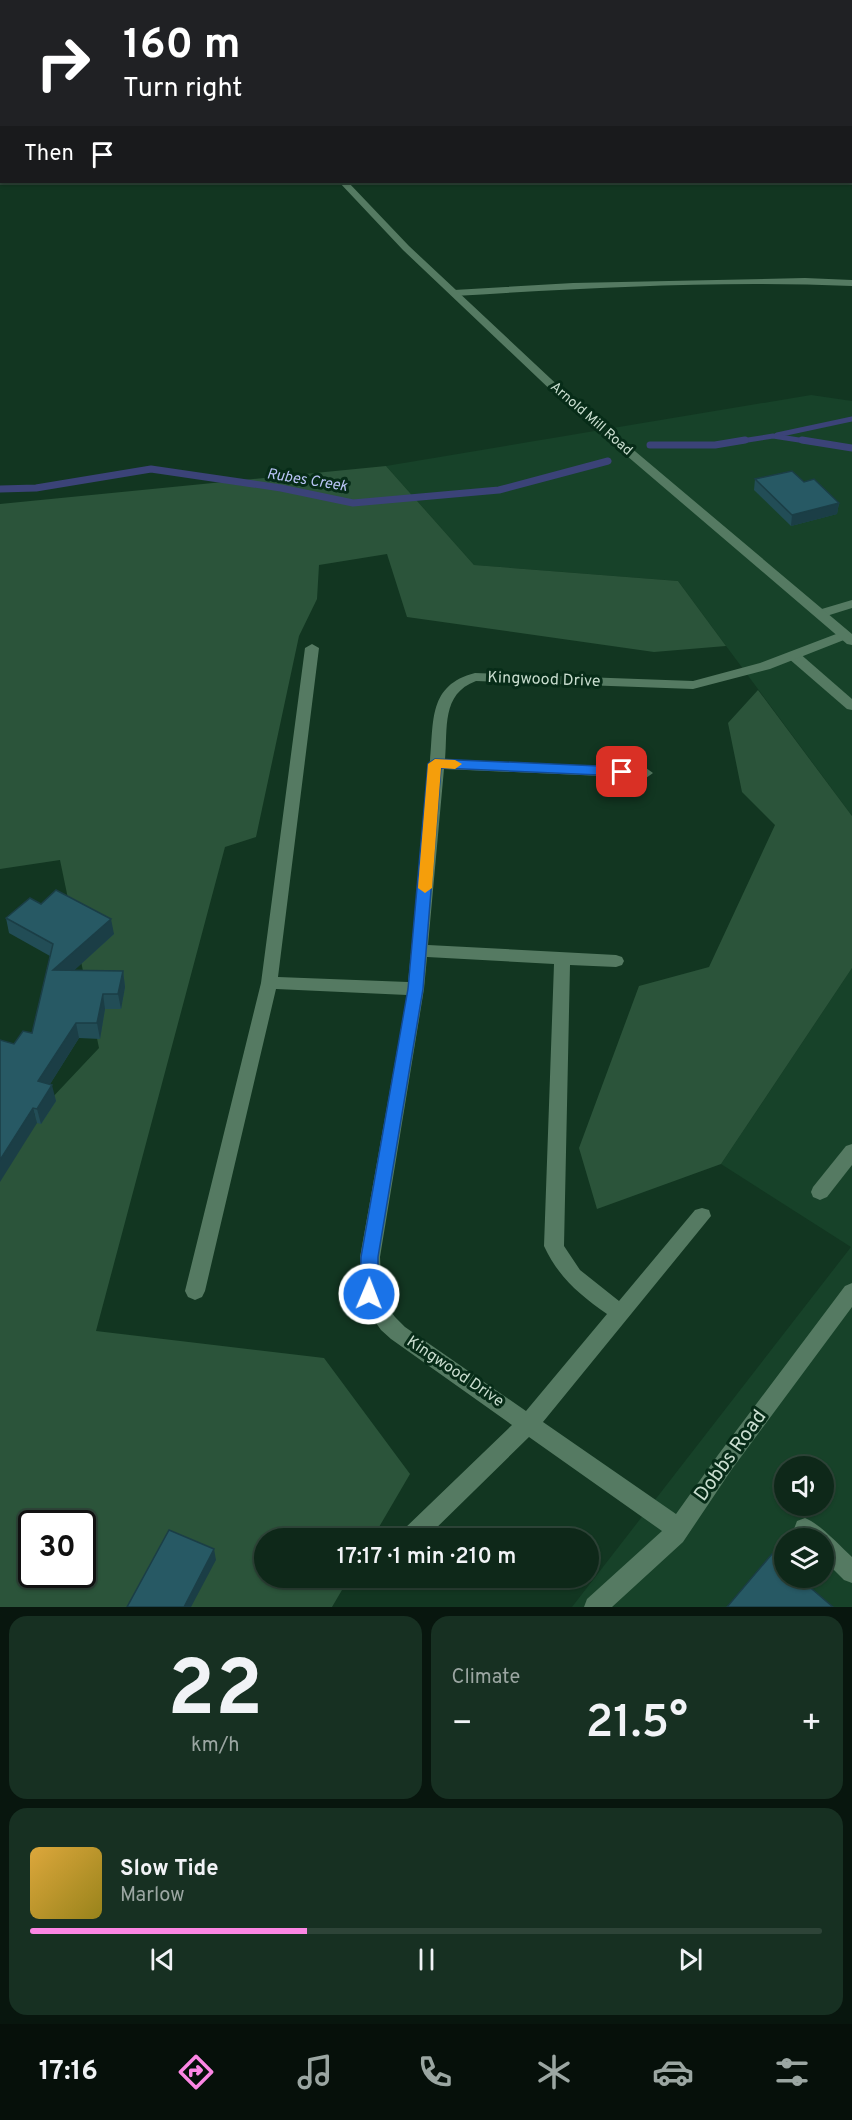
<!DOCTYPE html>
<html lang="en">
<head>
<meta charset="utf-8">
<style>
	body { margin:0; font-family:Overpass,sans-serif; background:#173022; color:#f1f3f6; height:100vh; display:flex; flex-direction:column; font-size:22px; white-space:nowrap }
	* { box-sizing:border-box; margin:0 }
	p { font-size:20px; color:#9ba6a2 }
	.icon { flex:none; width:33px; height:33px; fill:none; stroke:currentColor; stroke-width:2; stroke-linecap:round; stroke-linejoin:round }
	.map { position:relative; height:1607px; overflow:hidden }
	.side { display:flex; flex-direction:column; gap:9px; padding:9px; background:#08160e; flex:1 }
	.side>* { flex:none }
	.hud { position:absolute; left:0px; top:0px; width:852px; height:183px; box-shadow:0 2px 4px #0004,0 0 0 2px #2e4438; background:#202124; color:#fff; overflow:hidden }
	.controls { position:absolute; left:774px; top:1456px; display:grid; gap:12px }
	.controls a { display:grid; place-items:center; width:60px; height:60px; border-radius:50%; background:#0e2819; box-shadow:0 2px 4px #0004,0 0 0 2px #2e4438; font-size:30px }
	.speed { position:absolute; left:18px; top:1510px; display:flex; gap:12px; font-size:30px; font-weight:700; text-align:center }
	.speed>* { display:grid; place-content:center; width:78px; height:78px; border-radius:50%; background:#0e2819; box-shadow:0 2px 4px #0004,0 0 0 2px #2e4438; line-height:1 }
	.speed .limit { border:3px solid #111; border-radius:9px; background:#fff; color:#111 }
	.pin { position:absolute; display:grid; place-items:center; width:51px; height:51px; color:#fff; margin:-26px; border-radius:12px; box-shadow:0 3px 9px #0006 }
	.me { position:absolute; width:66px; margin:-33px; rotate:1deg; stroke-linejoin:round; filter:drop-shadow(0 0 4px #0008) }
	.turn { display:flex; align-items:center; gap:21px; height:126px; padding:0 24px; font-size:27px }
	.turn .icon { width:78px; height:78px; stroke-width:2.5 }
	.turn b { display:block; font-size:42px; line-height:51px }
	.then { display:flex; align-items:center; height:57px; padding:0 24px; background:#0003; gap:12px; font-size:22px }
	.big { font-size:45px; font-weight:600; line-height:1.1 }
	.side .card { flex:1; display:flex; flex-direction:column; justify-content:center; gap:9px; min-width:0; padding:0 21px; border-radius:18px; background:#173022 }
	.side .dial { align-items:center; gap:0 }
	.dial b { font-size:78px; line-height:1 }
	.song { display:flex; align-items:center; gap:18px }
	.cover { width:72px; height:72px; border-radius:9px; background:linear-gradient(135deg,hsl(40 70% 55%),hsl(50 70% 35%)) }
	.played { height:6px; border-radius:3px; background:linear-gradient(90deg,#fc86e4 35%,#2e4438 35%) }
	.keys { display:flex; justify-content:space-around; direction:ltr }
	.heat { display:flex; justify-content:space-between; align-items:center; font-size:33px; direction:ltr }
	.side .tiles { flex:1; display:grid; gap:9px; grid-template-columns:1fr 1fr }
	.card:last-child { grid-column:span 2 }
	.trip { position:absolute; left:254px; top:1528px; width:345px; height:60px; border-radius:30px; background:#0e2819; box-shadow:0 2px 4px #0004,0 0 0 2px #2e4438; font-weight:600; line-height:60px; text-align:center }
	.tabs { display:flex; height:96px; justify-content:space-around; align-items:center; background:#06100a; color:#9ba6a2 }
	.tabs .icon { width:42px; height:42px }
	.tabs .selected { color:#fc86e4 }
	.tabs b { font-size:27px; color:#f1f3f6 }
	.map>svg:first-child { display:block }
	.built { fill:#174229; fill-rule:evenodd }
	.green { fill:#2b543a; fill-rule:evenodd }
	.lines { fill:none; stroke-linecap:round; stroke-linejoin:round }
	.stream-far1 { stroke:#3b4378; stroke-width:5 }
	.stream { stroke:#3b4378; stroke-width:7 }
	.service { fill:#557a62; fill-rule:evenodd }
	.minor { fill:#557a62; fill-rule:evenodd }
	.secondary { fill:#557a62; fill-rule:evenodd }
	.wall { fill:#224d56 }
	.shaded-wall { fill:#1b3e46 }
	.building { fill:#275964; stroke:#1b3e46; stroke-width:1.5 }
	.route { fill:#1a73e8; stroke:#114b97; stroke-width:1.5 }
	.slow { fill:#f59e0b }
	.labels { text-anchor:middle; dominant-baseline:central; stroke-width:6; stroke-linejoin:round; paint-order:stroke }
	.far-street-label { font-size:14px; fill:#c9ddcf; stroke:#072c18 }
	.far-water-label { font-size:15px; font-style:italic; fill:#b9c4f6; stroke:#072c18 }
	.street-label { font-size:16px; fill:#c9ddcf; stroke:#072c18 }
	.near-street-label { font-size:20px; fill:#c9ddcf; stroke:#072c18 }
</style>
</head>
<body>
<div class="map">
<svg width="852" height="1607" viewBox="0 0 852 1607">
	<rect width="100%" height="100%" fill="#123621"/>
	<g class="built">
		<path d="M 811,395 L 852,401 L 852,816 L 678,581 L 474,565 L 386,466 Z"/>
		<path d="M 852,968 L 852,1607 L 572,1607 L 851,1247 L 721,1164 ZM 784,1467 L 824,1467 L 824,1506 L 784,1506 ZM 784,1539 L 824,1539 L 824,1578 L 784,1578 Z"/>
	</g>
	<g class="green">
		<path d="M 386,466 L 474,565 L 678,581 L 726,646 L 654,652 L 407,617 L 387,554 L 319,565 L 317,599 L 299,636 L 256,837 L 225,847 L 96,1331 L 324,1358 L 410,1474 L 372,1539 L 264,1539 L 264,1578 L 349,1578 L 332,1607 L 0,1607 L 0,1153 L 99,1048 L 60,860 L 0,869 L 0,504 ZM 32,1524 L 82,1524 L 82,1575 L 32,1575 Z"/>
		<path d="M 758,690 L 852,816 L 852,968 L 721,1164 L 597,1209 L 579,1148 L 639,986 L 709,967 L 775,825 L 742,792 L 728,723 Z"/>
	</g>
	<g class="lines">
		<g class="stream-far1">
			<path d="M 777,435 L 852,419"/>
			<path d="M 735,442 L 773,436 L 812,442"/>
		</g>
		<g class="stream">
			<path d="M 802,440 L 852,448"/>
			<path d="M 650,445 L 715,445 L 745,440"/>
			<path d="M 0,489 L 36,488 L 151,469 L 281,488 L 353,503 L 499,490 L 608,461"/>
		</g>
		<g class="service">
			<path d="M 805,278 L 852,280 L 852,286 C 720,280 586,288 454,296 L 449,293 L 454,290 L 573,283 Z"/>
			<path d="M 852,600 L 852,608 L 820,618 L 813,614 L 815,611 Z"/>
			<path d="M 793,651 L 798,652 L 852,699 L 852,710 L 847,709 L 788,658 L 786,655 Z"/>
			<path d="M 852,1144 L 852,1165 L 827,1197 L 820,1200 L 813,1197 L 811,1192 L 813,1187 L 846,1146 Z"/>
			<path d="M 805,1518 C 820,1524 839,1545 852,1557 L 852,1583 L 844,1580 L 824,1560 L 824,1539 L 800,1539 L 794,1529 L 797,1521 Z"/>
		</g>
		<g class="minor">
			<path d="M 362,0 L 385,0 L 360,2 Z"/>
			<path d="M 505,0 L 517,2 L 506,2 Z"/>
			<path d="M 720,0 L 728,0 L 719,2 Z"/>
			<rect x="850" y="90" width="2" height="4"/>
			<path d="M 844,631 L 851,635 L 849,638 L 770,669 L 693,689 L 476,681 C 441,694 448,728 445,760 L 646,768 L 653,773 L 646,778 L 444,769 L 428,945 L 616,955 L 622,957 L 624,961 L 622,965 L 616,967 L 570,965 L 564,1246 L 580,1270 L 619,1301 L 695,1210 L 702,1208 L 709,1210 L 711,1216 L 543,1422 L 676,1514 L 718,1455 L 845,1286 L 852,1283 L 852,1307 L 732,1469 L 683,1542 L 612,1607 L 584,1607 L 587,1599 L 662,1531 L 529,1437 L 425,1539 L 399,1539 L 402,1531 L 512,1425 L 391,1339 L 381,1330 L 369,1313 L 363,1300 L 360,1257 L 407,995 L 276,989 L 205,1291 L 202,1297 L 195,1300 L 188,1297 L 185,1291 L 261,983 L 305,648 L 312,644 L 319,648 L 278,977 L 408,982 L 430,767 L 428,764 L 430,761 C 434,721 428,685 475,673 L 693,681 L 760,663 ZM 427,957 L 554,964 L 544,1246 C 559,1278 580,1295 607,1314 L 526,1411 L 405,1327 L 395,1317 L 382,1300 L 380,1257 L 424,989 Z"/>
		</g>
		<g class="secondary">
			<path d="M 210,0 L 218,0 L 218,2 L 211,2 Z"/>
			<path d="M 339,182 L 348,182 L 409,246 L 566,393 L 852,634 L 852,645 L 847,644 L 558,397 L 403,250 Z"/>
		</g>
	</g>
	<g class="wall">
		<path d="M 755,479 L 804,482 L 839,503 L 837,514 L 791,526 L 754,490 Z"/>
		<path d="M 41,904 L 114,934 L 73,971 L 123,971 L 125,987 L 121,1009 L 105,1009 L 100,1039 L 79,1038 L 50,1084 L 56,1101 L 41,1124 L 37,1123 L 14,1044 L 32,1033 L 50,956 L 9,933 L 6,918 Z"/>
	</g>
	<g class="shaded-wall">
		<path d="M 650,0 L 663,0 L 661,2 L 647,2 Z"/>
		<path d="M 839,503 L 837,514 L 791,526 L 792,515 Z"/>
		<path d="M 111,919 L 114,934 L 57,986 L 53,970 Z"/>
		<path d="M 123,971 L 125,987 L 121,1009 L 118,994 Z"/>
		<path d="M 103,994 L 105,1009 L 100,1039 L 97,1023 Z"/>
		<path d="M 76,1023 L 79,1038 L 42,1097 L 38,1081 Z"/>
		<path d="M 52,1085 L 56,1101 L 41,1124 L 37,1109 Z"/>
		<path d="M 33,1108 L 37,1123 L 0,1182 L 0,1160 Z"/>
		<path d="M 214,1549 L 216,1560 L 191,1607 L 184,1607 Z"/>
	</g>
	<g class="building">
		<path d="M 270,0 L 294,0 L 295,2 L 271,2 Z"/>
		<path d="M 602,0 L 650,0 L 647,2 L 607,2 Z"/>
		<path d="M 792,471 L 804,482 L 814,479 L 839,503 L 792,515 L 755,479 Z"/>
		<path d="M 56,890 L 111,919 L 53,970 L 123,971 L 118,994 L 103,994 L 97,1023 L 76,1023 L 38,1081 L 52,1085 L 37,1109 L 33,1108 L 0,1160 L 0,1040 L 14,1044 L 23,1031 L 32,1033 L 53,944 L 6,918 L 30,898 L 41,904 Z"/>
		<path d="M 169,1530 L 214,1549 L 184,1607 L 127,1607 Z"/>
		<path d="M 772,1554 L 784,1565 L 784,1578 L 799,1578 L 833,1607 L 727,1607 Z"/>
	</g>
	<path class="route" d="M 435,759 L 622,767 L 629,772 L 622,776 L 441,768 L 423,989 L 378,1257 L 378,1294 L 375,1300 L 369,1302 L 363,1300 L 360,1294 L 361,1257 L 408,989 L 428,764 Z"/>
	<path class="slow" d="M 435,759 L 455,760 L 462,764 L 455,769 L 441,768 L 432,888 L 425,893 L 418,888 L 428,764 Z"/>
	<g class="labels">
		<g class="far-street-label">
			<text transform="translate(591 419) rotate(41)">Arnold Mill Road</text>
		</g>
		<g class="far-water-label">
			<text transform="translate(307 481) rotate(9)">Rubes Creek</text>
		</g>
		<g class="street-label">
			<text transform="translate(544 680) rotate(2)">Kingwood Drive</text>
			<text transform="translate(455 1372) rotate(34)">Kingwood Drive</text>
		</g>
		<g class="near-street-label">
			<text transform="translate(731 1456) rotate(-54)">Dobbs Road</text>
		</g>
	</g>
</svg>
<div class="controls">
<a><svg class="icon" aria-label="sound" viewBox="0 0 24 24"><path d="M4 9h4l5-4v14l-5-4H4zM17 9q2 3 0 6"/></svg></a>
<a><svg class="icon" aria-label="layers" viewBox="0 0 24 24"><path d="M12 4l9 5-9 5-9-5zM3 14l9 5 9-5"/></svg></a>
</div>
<div class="speed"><div class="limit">30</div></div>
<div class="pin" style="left:622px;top:772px;background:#d93025"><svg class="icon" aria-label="arrive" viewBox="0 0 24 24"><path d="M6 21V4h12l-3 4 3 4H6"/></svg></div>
<svg class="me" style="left:369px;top:1294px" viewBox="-20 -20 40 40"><circle r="17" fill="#1a73e8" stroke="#fff" stroke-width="3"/><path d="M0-11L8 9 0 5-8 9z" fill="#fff"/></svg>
<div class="trip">17:17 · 1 min · 210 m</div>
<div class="hud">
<div class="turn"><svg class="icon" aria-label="right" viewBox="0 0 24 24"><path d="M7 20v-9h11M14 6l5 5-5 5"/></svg><div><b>160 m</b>Turn right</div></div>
<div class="then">Then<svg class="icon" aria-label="arrive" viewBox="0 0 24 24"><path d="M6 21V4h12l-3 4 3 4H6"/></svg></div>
</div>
</div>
<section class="side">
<div class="tiles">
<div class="card dial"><b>22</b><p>km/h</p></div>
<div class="card"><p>Climate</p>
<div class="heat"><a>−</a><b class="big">21.5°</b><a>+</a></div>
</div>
<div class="card">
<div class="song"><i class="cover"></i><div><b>Slow Tide</b><p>Marlow</p></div></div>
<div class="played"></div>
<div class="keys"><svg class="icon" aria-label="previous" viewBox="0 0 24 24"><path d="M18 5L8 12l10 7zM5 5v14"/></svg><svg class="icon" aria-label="pause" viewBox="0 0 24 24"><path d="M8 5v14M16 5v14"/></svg><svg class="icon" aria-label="next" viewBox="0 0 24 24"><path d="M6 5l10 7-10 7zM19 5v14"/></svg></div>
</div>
</div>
</section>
<nav class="tabs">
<b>17:16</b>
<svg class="icon selected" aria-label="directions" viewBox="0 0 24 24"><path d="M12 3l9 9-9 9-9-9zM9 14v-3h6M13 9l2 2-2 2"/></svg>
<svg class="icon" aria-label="music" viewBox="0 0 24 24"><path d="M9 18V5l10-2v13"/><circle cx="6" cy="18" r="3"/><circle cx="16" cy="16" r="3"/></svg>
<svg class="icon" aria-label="phone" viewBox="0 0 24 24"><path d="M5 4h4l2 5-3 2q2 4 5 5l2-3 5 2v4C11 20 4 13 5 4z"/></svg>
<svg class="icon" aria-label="climate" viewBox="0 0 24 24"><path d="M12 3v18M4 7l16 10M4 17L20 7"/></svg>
<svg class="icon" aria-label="car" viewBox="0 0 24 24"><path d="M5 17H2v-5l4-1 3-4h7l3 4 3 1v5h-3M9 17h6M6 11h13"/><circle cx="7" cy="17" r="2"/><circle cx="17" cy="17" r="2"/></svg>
<svg class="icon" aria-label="filters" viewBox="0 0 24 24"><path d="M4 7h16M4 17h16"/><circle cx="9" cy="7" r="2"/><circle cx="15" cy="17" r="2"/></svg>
</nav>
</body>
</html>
